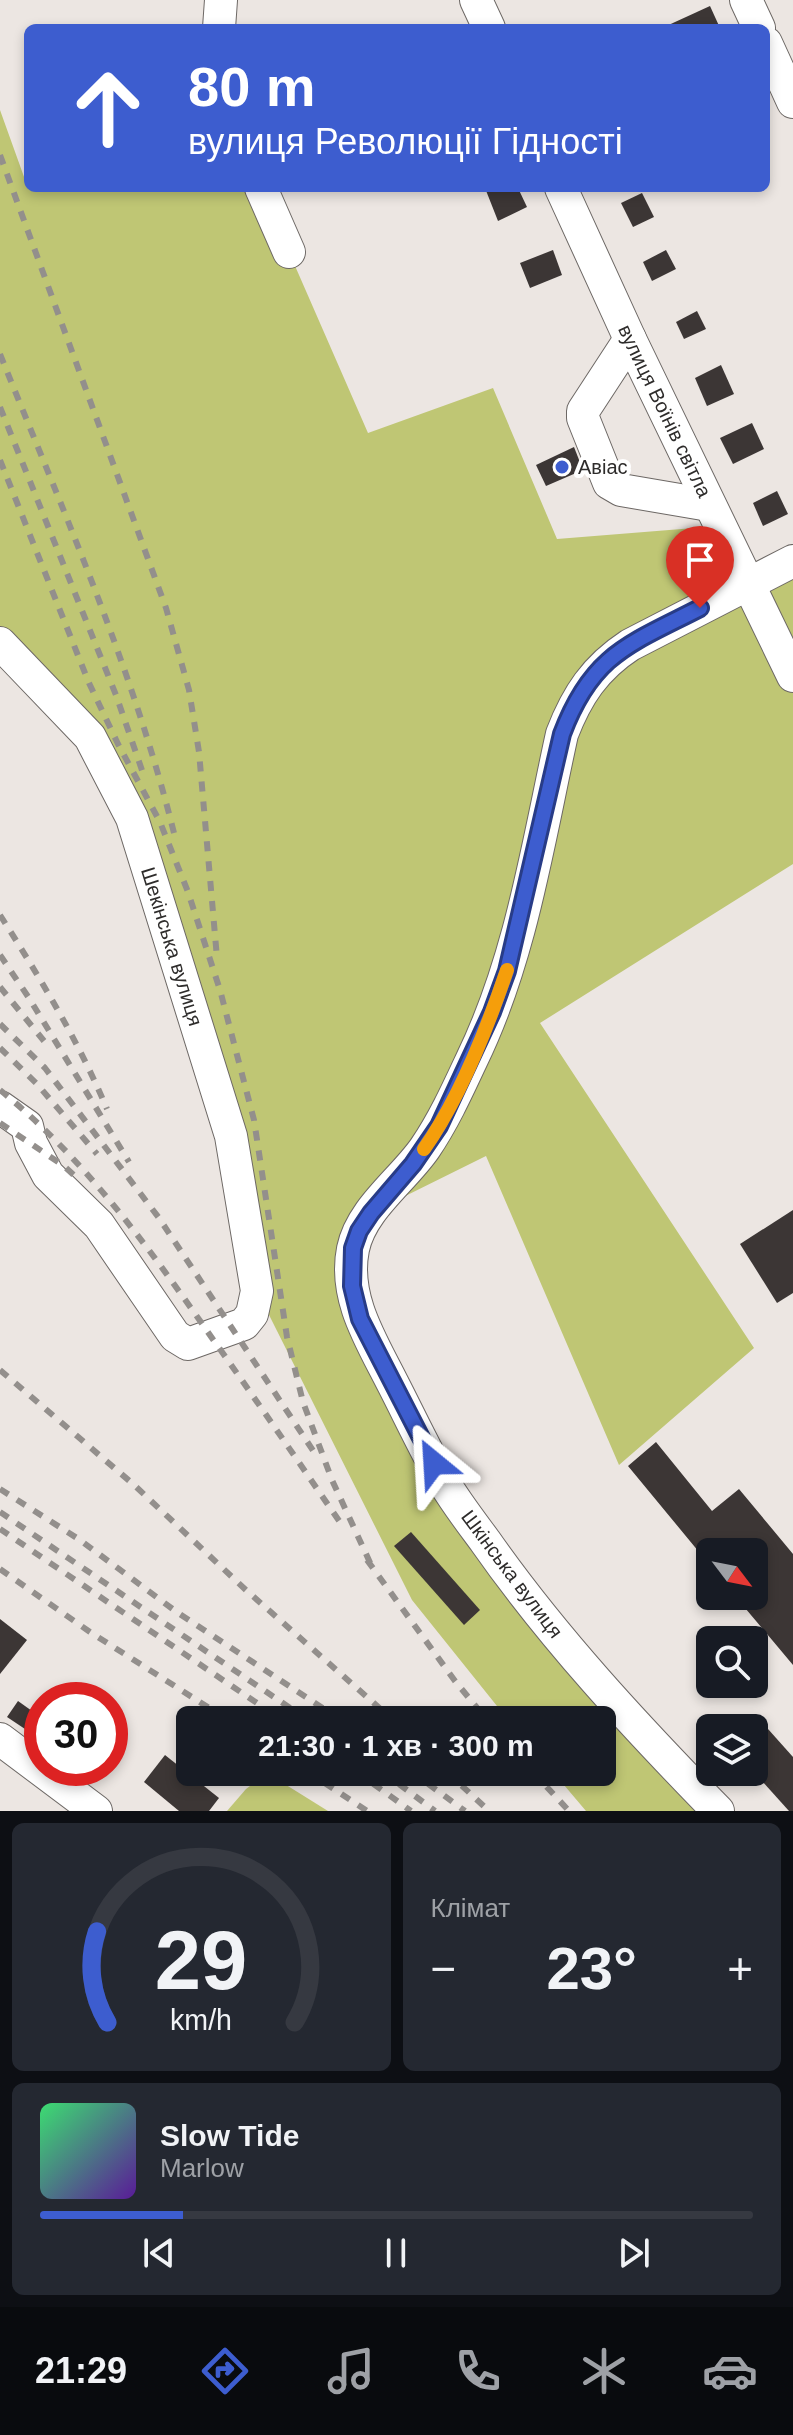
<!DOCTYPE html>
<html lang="uk">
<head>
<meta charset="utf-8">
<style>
	body { margin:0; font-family:Helvetica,sans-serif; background:#242831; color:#f1f3f6; height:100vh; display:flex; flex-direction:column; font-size:30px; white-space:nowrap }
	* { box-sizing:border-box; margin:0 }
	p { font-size:26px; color:#9ea1a6 }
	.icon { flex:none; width:44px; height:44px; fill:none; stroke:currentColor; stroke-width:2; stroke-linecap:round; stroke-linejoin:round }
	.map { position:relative; height:1811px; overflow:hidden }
	.side { display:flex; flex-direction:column; gap:12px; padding:12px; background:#0d0f14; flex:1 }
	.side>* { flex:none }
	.guide { position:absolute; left:24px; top:24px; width:746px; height:168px; border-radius:12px; box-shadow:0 4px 12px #0003; background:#3d5dcf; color:#fff; overflow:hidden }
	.needle { width:52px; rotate:122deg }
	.controls { position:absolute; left:696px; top:1538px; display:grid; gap:16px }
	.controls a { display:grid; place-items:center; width:72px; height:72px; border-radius:12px; background:#171b24; box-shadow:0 4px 12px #0003; font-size:40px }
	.speed { position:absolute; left:24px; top:1682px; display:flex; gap:16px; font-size:40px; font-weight:700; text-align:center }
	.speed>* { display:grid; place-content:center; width:104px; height:104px; border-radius:50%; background:#171b24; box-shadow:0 4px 12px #0003; line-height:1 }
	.speed .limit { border:12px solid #d22; background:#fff; color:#111 }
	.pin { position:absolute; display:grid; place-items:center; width:68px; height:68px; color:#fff; margin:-82px -34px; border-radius:50% 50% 50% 0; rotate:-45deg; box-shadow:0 0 8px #0007 }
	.pin .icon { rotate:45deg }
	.me { position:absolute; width:88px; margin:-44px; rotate:333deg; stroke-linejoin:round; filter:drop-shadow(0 0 6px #0008) }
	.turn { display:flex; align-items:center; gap:28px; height:168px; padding:0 32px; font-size:36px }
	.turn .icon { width:104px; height:104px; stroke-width:2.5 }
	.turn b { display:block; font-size:56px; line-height:68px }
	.big { font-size:60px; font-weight:600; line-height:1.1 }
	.side .tile { flex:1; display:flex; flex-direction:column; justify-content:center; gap:12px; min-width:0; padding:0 28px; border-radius:12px; background:#242831 }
	.side .dial { align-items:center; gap:0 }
	.dial svg { height:208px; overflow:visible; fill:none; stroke:#363941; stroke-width:7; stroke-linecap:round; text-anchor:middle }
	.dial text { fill:#f1f3f6; stroke:none }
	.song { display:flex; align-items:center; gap:24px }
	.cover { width:96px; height:96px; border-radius:12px; background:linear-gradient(135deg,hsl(140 70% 55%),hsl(270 70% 35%)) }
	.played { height:8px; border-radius:4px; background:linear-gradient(90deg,#3d5dcf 20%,#363941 20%) }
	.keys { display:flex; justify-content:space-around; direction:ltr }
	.heat { display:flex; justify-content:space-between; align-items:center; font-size:44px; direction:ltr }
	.side .tiles { flex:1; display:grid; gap:12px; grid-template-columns:1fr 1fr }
	.tile:last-child { grid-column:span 2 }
	.trip { position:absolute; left:176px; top:1706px; width:440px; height:80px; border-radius:12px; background:#171b24; box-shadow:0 4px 12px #0003; font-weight:600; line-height:80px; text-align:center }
	.tabs { display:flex; height:128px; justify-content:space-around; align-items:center; background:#090b0e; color:#9ea1a6 }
	.tabs .icon { width:56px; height:56px }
	.tabs .selected { color:#3d5dcf }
	.tabs b { font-size:36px; color:#f1f3f6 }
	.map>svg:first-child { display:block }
	.green { fill:#bfc674 }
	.building { fill:#3c3635 }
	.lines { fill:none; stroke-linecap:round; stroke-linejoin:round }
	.minor-casing { stroke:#6d6865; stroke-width:34 }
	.minor { stroke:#fff; stroke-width:32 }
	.rail { stroke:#938f8c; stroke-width:6; stroke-dasharray:10 10; stroke-linecap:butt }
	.route-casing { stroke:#283c87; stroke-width:20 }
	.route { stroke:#3d5dcf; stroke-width:14 }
	.slow { stroke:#f59e0b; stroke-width:14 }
	.poi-dot { fill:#3d5dcf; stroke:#fff; stroke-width:3 }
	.labels { text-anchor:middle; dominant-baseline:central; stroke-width:8; stroke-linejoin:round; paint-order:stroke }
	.street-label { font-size:20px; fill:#2e2c2b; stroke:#fff }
	.poi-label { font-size:20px; fill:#2e2c2b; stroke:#fff; text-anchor:start }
</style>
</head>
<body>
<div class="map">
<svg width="793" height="1811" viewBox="0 0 793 1811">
	<rect width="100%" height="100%" fill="#ece6e2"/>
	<g class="green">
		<path d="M 0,110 L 28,188 L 261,188 L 368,433 L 493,388 L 557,539 L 719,526 L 748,583 L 793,561 L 793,864 L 540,1023 L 754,1348 L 619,1465 L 486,1156 L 371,1213 L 351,1268 L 434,1463 L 718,1811 L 586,1811 L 553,1772 L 602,1772 L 602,1720 L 508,1720 L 505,1716 L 412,1600 L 257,1291 L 132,818 L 0,643 Z"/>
		<path d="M 267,1773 L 328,1811 L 227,1811 L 246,1789 Z"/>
	</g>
	<g class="building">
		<path d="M 710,6 L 720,28 L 662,28 Z"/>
		<path d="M 485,188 L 518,188 L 527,207 L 498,221 Z"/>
		<path d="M 642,193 L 654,217 L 633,227 L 621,203 Z"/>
		<path d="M 553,250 L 562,275 L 530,288 L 520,263 Z"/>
		<path d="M 666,250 L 676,269 L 652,281 L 643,262 Z"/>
		<path d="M 697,311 L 706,329 L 684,339 L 676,322 Z"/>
		<path d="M 721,365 L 734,394 L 707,406 L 695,378 Z"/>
		<path d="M 752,423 L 764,449 L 733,464 L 720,438 Z"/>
		<path d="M 574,447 L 583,470 L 546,486 L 536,465 Z"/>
		<path d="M 777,491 L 788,514 L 763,526 L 753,503 Z"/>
		<path d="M 793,1210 L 793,1293 L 777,1303 L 740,1244 Z"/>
		<path d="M 656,1442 L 712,1511 L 739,1489 L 793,1554 L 793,1665 L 735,1596 L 754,1596 L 754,1552 L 699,1552 L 628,1466 Z"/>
		<path d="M 411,1532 L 480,1610 L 464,1625 L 394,1546 Z"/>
		<path d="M 0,1619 L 27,1640 L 0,1674 Z"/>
		<path d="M 18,1701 L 39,1716 L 28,1731 L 7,1717 Z"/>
		<path d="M 768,1729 L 793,1757 L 793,1811 L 789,1811 L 754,1772 L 754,1741 Z"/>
		<path d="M 165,1755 L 219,1798 L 209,1811 L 179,1811 L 144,1782 Z"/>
	</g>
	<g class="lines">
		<defs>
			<g id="minor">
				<path d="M 476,0 L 489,28"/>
				<path d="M 746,0 L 759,28"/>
				<path d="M 219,28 L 221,0"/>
				<path d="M 766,43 L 793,102"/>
				<path d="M 261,188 L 289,252"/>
				<path id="s1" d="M 561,188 L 630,339 L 793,676"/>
				<path d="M 630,339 L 583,411 L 583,418 L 609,483 L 621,490 L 709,505"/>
				<path id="s2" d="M 0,643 L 90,737 L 132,818 L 231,1136 L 257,1291 L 252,1314 L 244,1324 L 188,1344 L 175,1336 L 99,1225 L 48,1175 L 31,1143 L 27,1126 L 0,1107"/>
				<path d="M 0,1739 L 96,1811"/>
				<path d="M 718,1811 C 635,1726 553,1638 485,1541 C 471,1522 457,1504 445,1484 C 426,1452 410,1417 393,1384 C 372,1342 343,1298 353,1249 C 361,1209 403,1180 425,1148 C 444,1120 458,1089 472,1059 C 521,958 538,843 562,734 C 577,695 595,668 630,645 L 793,561"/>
			</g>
		</defs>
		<use href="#minor" class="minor-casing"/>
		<use href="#minor" class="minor"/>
		<g class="rail">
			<path d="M 0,155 L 166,608 L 189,690 L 199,752 L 217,958"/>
			<path d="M 0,354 C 64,513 134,671 175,837"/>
			<path d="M 0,407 L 116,695 L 144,776"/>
			<path d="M 0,460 L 89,683 L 118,744 L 160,822 L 188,892 L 220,990 L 254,1120 L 287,1337 L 303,1402 L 332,1480 L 373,1569"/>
			<path d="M 0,915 C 40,978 78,1040 107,1109"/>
			<path d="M 0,955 L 29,998 L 129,1162"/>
			<path d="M 0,987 L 44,1041"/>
			<path d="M 0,1024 L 45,1068 L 159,1218 L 316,1455"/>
			<path d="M 0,1048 L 37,1084 L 97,1154"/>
			<path d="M 0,1090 C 85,1159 150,1249 212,1338 C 257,1401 300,1464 344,1528"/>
			<path d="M 0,1123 L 64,1166 L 78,1179"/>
			<path d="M 0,1370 L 133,1484 L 247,1591 L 393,1720"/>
			<path d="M 0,1489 L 80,1540 L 178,1613 L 341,1720"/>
			<path d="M 0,1512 L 308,1720"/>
			<path d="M 0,1529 L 282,1720"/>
			<path d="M 367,1560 L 455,1681 L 487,1720"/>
			<path d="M 0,1569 L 90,1632 L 228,1720"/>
			<path d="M 308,1772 L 367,1811"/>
			<path d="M 357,1772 L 411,1811"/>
			<path d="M 383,1772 L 435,1811"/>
			<path d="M 412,1772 L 465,1811"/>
			<path d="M 447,1772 L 489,1811"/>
			<path d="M 533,1772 L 569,1811"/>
		</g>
	</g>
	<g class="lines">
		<defs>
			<path id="route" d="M 434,1463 L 360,1319 L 352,1286 L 353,1248 L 359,1231 L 371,1213 L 413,1164 L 439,1126 L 492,1012 L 507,971 L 562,734 C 592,654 630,644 700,608"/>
		</defs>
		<use href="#route" class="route-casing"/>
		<use href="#route" class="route"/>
		<path class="slow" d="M 424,1149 C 460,1098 487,1029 507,970"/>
	</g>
	<circle class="poi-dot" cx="562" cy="467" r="8"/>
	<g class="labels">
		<g class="street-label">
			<text stroke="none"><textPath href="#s1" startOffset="246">вулиця Воїнів світла</textPath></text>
			<text stroke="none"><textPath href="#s2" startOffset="356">Шекінська вулиця</textPath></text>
			<text transform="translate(512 1574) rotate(53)">Шкінська вулиця</text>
		</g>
		<g class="poi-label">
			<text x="578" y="467">Авіас</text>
		</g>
	</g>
</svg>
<div class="controls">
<a><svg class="needle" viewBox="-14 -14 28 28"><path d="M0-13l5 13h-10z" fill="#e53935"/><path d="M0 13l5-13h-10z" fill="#9ea1a6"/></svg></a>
<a><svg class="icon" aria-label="search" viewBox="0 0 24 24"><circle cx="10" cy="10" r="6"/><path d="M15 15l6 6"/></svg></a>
<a><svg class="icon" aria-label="layers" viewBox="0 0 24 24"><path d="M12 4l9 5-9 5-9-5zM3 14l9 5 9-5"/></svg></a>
</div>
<div class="speed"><div class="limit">30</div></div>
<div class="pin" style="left:700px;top:608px;background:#d93025"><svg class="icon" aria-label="arrive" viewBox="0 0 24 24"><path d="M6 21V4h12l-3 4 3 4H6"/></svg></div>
<svg class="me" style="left:434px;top:1463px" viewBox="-20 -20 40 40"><path d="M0-17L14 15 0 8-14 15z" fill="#3d5dcf" stroke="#fff" stroke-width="4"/></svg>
<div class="trip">21:30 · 1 хв · 300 m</div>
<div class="guide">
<div class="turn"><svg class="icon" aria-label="ahead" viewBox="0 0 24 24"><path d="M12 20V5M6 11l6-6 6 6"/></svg><div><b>80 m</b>вулиця Революції Гідності</div></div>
</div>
</div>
<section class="side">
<div class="tiles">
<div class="tile dial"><svg viewBox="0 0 100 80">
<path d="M14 69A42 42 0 1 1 86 69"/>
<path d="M14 69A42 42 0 0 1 10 34" stroke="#3d5dcf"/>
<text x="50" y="56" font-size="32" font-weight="700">29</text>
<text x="50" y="72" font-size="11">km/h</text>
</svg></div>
<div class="tile"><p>Клімат</p>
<div class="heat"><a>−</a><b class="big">23°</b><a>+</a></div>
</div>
<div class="tile">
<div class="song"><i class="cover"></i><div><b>Slow Tide</b><p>Marlow</p></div></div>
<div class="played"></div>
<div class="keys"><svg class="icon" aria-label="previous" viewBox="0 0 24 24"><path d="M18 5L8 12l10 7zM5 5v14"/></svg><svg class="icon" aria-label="pause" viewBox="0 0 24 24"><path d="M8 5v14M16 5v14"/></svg><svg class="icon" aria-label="next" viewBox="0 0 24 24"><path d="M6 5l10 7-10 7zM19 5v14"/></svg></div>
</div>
</div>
</section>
<nav class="tabs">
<b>21:29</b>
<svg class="icon selected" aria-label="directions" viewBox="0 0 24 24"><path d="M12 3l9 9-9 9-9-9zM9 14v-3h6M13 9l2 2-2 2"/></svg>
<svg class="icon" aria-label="music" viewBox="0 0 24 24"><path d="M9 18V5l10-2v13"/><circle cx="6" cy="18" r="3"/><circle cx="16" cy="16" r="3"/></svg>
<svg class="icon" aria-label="phone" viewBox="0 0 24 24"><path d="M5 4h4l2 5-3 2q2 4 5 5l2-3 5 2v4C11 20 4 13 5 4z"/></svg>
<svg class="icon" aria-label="climate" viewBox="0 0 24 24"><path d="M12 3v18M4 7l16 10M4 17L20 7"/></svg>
<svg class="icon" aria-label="car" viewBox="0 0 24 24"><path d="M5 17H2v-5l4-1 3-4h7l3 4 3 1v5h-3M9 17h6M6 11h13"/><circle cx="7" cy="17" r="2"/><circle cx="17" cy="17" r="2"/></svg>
</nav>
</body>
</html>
